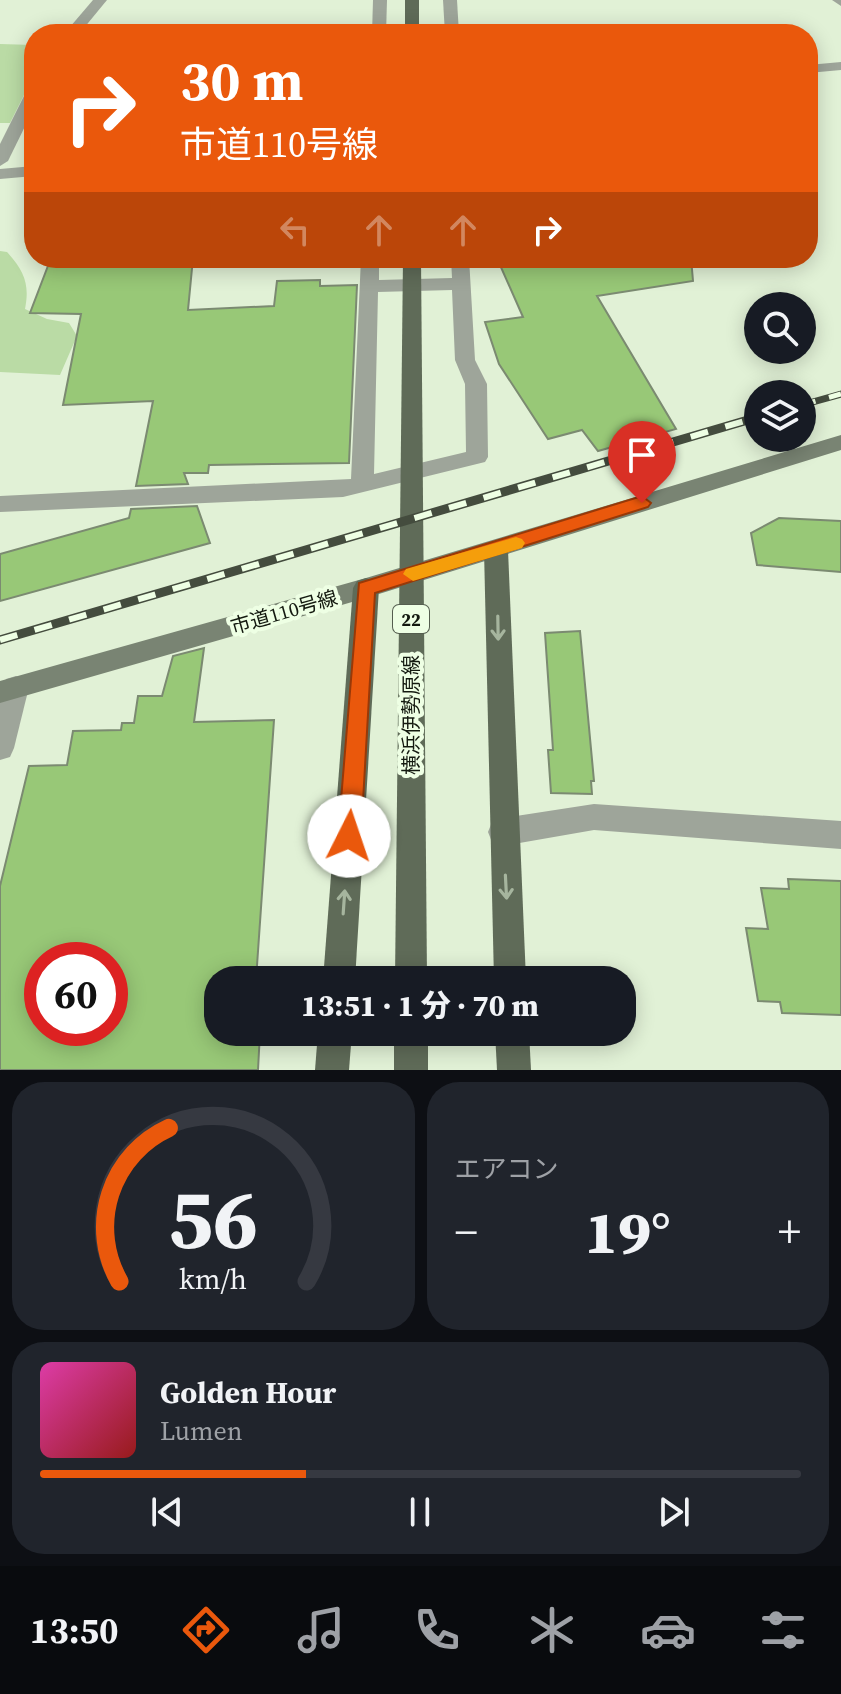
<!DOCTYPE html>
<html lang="ja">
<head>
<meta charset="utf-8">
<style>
	body { margin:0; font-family:"Source Serif 4","Noto Sans JP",serif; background:#20242c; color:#f1f3f6; height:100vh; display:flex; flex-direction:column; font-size:30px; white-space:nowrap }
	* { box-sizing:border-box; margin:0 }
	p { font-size:26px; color:#9ea1a6 }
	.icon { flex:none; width:44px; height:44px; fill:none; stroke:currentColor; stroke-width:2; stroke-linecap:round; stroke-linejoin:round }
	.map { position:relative; height:1070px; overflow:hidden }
	.drawer { display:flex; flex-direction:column; gap:12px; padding:12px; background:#0d0f14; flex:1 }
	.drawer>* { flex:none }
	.hud { position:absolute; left:24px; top:24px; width:794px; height:244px; border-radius:32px; box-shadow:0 4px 20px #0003; background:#ea580c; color:#fff; overflow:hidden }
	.fabs { position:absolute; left:744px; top:292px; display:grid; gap:16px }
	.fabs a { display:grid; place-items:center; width:72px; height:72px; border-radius:50%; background:#171b24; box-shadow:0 4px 20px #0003; font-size:40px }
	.speed { position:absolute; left:24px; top:942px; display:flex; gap:16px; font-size:40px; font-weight:700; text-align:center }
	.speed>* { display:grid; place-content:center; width:104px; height:104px; border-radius:50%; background:#171b24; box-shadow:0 4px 20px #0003; line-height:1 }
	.speed .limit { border:12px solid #d22; background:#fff; color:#111 }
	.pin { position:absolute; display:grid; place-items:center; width:68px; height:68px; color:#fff; margin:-82px -34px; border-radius:50% 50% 50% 0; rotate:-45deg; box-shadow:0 0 8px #0007 }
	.pin .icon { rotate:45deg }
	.me { position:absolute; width:88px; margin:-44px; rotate:4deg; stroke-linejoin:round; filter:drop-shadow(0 0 6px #0008) }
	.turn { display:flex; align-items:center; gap:28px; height:168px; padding:0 24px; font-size:36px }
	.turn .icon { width:104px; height:104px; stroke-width:2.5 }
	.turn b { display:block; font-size:56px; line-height:68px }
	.lanes { display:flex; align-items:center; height:76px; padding:0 24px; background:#0003; justify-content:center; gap:40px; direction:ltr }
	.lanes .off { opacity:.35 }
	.big { font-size:60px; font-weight:800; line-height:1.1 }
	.drawer .tile { flex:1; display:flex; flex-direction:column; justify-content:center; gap:12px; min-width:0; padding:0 28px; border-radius:32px; background:#20242c }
	.drawer .dial { align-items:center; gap:0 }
	.dial svg { height:208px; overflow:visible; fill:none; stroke:#363941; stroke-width:7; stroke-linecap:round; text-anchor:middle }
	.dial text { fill:#f1f3f6; stroke:none }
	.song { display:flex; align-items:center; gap:24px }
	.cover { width:96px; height:96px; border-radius:12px; background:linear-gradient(135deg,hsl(320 70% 55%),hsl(0 70% 35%)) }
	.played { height:8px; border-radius:4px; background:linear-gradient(90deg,#ea580c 35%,#363941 35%) }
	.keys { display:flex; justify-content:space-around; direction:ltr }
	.heat { display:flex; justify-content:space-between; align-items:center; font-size:44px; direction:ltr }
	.drawer .tiles { flex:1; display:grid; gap:12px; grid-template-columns:1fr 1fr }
	.tile:last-child { grid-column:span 2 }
	.trip { position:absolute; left:204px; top:966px; width:432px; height:80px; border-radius:32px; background:#171b24; box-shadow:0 4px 20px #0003; font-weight:800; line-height:80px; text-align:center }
	.menu { display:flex; height:128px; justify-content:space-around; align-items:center; background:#090b0e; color:#9ea1a6 }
	.menu .icon { width:56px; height:56px }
	.menu .selected { color:#ea580c }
	.menu b { font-size:36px; color:#f1f3f6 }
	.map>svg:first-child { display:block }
	.green { fill:#badba5 }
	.building { fill:#98c877; stroke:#7b8a71; stroke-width:2; fill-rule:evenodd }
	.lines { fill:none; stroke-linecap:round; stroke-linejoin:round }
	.street { fill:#9ea59a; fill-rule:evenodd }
	.secondary { fill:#798473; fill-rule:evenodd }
	.primary { fill:#5f6b58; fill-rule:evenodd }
	.rail-far1-casing { stroke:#444c3e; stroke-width:7 }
	.rail-casing { stroke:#444c3e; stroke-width:9 }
	.rail-far1 { stroke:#eeffe4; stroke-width:5; stroke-dasharray:14; stroke-linecap:butt }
	.rail { stroke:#eeffe4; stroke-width:6; stroke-dasharray:18; stroke-linecap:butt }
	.oneway { stroke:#a6b59e }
	.route { fill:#ea580c; stroke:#983908; stroke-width:2 }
	.slow { fill:#f59e0b }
	.labels { text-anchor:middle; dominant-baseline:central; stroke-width:8; stroke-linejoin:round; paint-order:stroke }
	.shield { fill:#eeffe4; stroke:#555e4f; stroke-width:2 }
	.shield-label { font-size:18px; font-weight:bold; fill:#13190f }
	.street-label { font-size:20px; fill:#13190f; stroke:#eeffe4 }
</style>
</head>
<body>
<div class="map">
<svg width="841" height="1070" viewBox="0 0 841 1070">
	<rect width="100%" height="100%" fill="#e1f1d6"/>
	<g class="green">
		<path d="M 0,44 L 34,45 L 34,75 L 10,123 L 0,123 Z"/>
		<path d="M 0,251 L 7,252 C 24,271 30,284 25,309 L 47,319 L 69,323 L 77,336 L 60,375 L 0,372 Z"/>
	</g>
	<g class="building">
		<path d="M 51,258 L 193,258 L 188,310 L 274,306 L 277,281 L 320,280 L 320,286 L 357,285 L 349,463 L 209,465 L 208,473 L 184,473 L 188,484 L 136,486 L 153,401 L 63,405 L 81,314 L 30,313 Z"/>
		<path d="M 555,258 L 691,258 L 693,281 L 597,296 L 676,429 L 598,451 L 582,430 L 548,439 L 499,364 L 485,322 L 523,317 L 500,265 Z"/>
		<path d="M 197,506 L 210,543 L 0,601 L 0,554 L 129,518 L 131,509 Z"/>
		<path d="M 779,518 L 841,521 L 841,572 L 757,565 L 751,533 Z"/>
		<path d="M 580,631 L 594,781 L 591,781 L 592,794 L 551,793 L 548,750 L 553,750 L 545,633 Z"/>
		<path d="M 204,648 L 194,722 L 274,720 L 256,980 L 218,980 L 218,1032 L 260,1032 L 258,1070 L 0,1070 L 0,886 L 29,766 L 67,765 L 73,731 L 121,730 L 122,723 L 134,723 L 138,696 L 162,696 L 173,656 ZM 42,960 L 110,960 L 110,1028 L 42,1028 Z"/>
		<path d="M 788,879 L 841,881 L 841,1015 L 782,1013 L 780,1002 L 758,1001 L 746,928 L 768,929 L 761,888 L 789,889 Z"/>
	</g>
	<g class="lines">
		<g class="street">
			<path d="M 93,0 L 107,0 L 79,34 L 64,34 Z"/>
			<path d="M 373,0 L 387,0 L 386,34 L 372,34 Z"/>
			<path d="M 443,0 L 457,0 L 459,34 L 445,34 Z"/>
			<path d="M 832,0 L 841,0 L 841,6 Z"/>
			<path d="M 841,62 L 841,70 L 808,73 L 808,65 Z"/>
			<path d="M 34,87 L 34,108 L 8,161 L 0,166 L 0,144 L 26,92 Z"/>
			<path d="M 34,166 L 34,176 L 0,179 L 0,169 Z"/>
			<path d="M 361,258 L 379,258 L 379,280 L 452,278 L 451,258 L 469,258 L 475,360 L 487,384 L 488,457 L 485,462 L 343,497 L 0,512 L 0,496 L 351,479 ZM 452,290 L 455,360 L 465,384 L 466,452 L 374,474 L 378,292 Z"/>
			<path d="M 16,676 L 26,679 L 29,687 L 14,748 L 10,757 L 0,760 L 0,696 L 6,679 Z"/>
			<path d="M 594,804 L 841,821 L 841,849 L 594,830 L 503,846 L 492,842 L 488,832 L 492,822 L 503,818 Z"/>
		</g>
		<path class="secondary" d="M 841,435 L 841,450 L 366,598 L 0,703 L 0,681 L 366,578 Z"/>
		<g class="primary">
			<rect x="405" y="0" width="14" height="34"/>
			<path d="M 403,258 L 421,258 L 427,980 L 395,980 Z"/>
			<path d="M 496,541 L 505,544 L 508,550 L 526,980 L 494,980 L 484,550 L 487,544 Z"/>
			<path d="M 366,578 L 375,581 L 379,588 L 355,980 L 323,980 L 353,588 L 357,581 Z"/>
			<path d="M 318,1032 L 352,1032 L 349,1070 L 315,1070 Z"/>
			<rect x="394" y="1032" width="34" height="38"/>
			<path d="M 495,1032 L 529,1032 L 531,1070 L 497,1070 Z"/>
		</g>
		<defs>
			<path id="rail-far1" d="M 802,405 L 841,394"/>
			<path id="rail" d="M 0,640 L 758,417"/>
		</defs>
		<use href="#rail-far1" class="rail-far1-casing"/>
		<use href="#rail" class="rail-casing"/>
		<use href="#rail-far1" class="rail-far1"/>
		<use href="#rail" class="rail"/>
	</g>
	<defs><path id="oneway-shaft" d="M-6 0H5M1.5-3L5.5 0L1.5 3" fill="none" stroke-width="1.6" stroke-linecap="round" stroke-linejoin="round" transform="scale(2)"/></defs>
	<g class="oneway">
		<use href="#oneway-shaft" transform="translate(498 628) rotate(89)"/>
		<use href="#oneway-shaft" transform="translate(506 887) rotate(87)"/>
		<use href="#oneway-shaft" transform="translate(344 902) rotate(-86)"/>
	</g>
	<path class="route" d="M 642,496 L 651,503 L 648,507 L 375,593 L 361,836 L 357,843 L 349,846 L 341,843 L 338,836 L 359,583 Z"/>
	<path class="slow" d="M 516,537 L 522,539 L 525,543 L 522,548 L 413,581 L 403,574 L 406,569 Z"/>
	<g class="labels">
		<rect class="shield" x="393" y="605" width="36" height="28" rx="6"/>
		<g class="shield-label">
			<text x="411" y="619">22</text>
		</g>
		<g class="street-label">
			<text transform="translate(284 612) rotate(-16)">市道110号線</text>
			<text transform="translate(411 715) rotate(-90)">横浜伊勢原線</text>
		</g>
	</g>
</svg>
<div class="fabs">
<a><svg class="icon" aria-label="search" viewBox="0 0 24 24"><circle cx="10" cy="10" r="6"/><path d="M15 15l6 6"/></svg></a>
<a><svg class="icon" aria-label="layers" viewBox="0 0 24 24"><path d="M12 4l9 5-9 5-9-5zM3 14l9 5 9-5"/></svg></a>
</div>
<div class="speed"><div class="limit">60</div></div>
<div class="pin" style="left:642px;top:503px;background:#d93025"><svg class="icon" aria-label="arrive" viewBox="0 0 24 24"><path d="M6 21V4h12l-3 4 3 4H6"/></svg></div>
<svg class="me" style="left:349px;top:836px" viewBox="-20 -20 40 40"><circle r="19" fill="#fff"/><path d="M0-13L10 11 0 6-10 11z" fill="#ea580c"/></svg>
<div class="trip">13:51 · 1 分 · 70 m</div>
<div class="hud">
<div class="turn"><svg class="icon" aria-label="right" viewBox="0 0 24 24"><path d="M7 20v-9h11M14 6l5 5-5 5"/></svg><div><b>30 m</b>市道110号線</div></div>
<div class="lanes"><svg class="icon off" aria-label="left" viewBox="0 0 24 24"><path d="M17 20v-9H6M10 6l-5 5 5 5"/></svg><svg class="icon off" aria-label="ahead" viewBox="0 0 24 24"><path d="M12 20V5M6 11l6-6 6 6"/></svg><svg class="icon off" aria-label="ahead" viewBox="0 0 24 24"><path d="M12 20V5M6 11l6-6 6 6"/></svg><svg class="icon" aria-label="right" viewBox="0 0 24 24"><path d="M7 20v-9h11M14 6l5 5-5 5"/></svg></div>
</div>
</div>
<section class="drawer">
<div class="tiles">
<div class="tile dial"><svg viewBox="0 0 100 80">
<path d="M14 69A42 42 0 1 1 86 69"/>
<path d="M14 69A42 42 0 0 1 33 10" stroke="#ea580c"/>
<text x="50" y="56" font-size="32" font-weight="700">56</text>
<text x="50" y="72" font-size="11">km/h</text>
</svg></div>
<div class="tile"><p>エアコン</p>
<div class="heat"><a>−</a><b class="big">19°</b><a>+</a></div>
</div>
<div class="tile">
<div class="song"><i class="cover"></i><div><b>Golden Hour</b><p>Lumen</p></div></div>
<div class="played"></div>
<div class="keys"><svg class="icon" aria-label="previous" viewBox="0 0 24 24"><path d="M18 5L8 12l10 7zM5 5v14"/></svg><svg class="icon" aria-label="pause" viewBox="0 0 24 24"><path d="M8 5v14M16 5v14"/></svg><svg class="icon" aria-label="next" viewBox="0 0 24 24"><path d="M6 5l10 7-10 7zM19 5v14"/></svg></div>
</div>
</div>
</section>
<nav class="menu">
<b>13:50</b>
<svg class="icon selected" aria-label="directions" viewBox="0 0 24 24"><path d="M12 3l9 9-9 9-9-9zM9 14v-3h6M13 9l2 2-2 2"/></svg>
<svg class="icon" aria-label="music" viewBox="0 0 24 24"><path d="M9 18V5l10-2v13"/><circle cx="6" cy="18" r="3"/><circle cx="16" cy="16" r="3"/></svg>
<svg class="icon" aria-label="phone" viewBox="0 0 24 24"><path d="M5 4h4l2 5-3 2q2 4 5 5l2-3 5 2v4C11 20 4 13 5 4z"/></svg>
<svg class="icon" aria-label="climate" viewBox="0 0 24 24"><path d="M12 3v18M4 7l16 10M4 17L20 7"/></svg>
<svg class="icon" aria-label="car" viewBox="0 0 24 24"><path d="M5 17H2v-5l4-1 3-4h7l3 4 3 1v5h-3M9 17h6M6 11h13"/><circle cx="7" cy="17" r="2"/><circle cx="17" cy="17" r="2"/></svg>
<svg class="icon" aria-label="filters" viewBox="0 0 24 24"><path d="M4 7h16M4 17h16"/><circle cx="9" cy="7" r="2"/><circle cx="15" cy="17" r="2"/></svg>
</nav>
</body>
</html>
